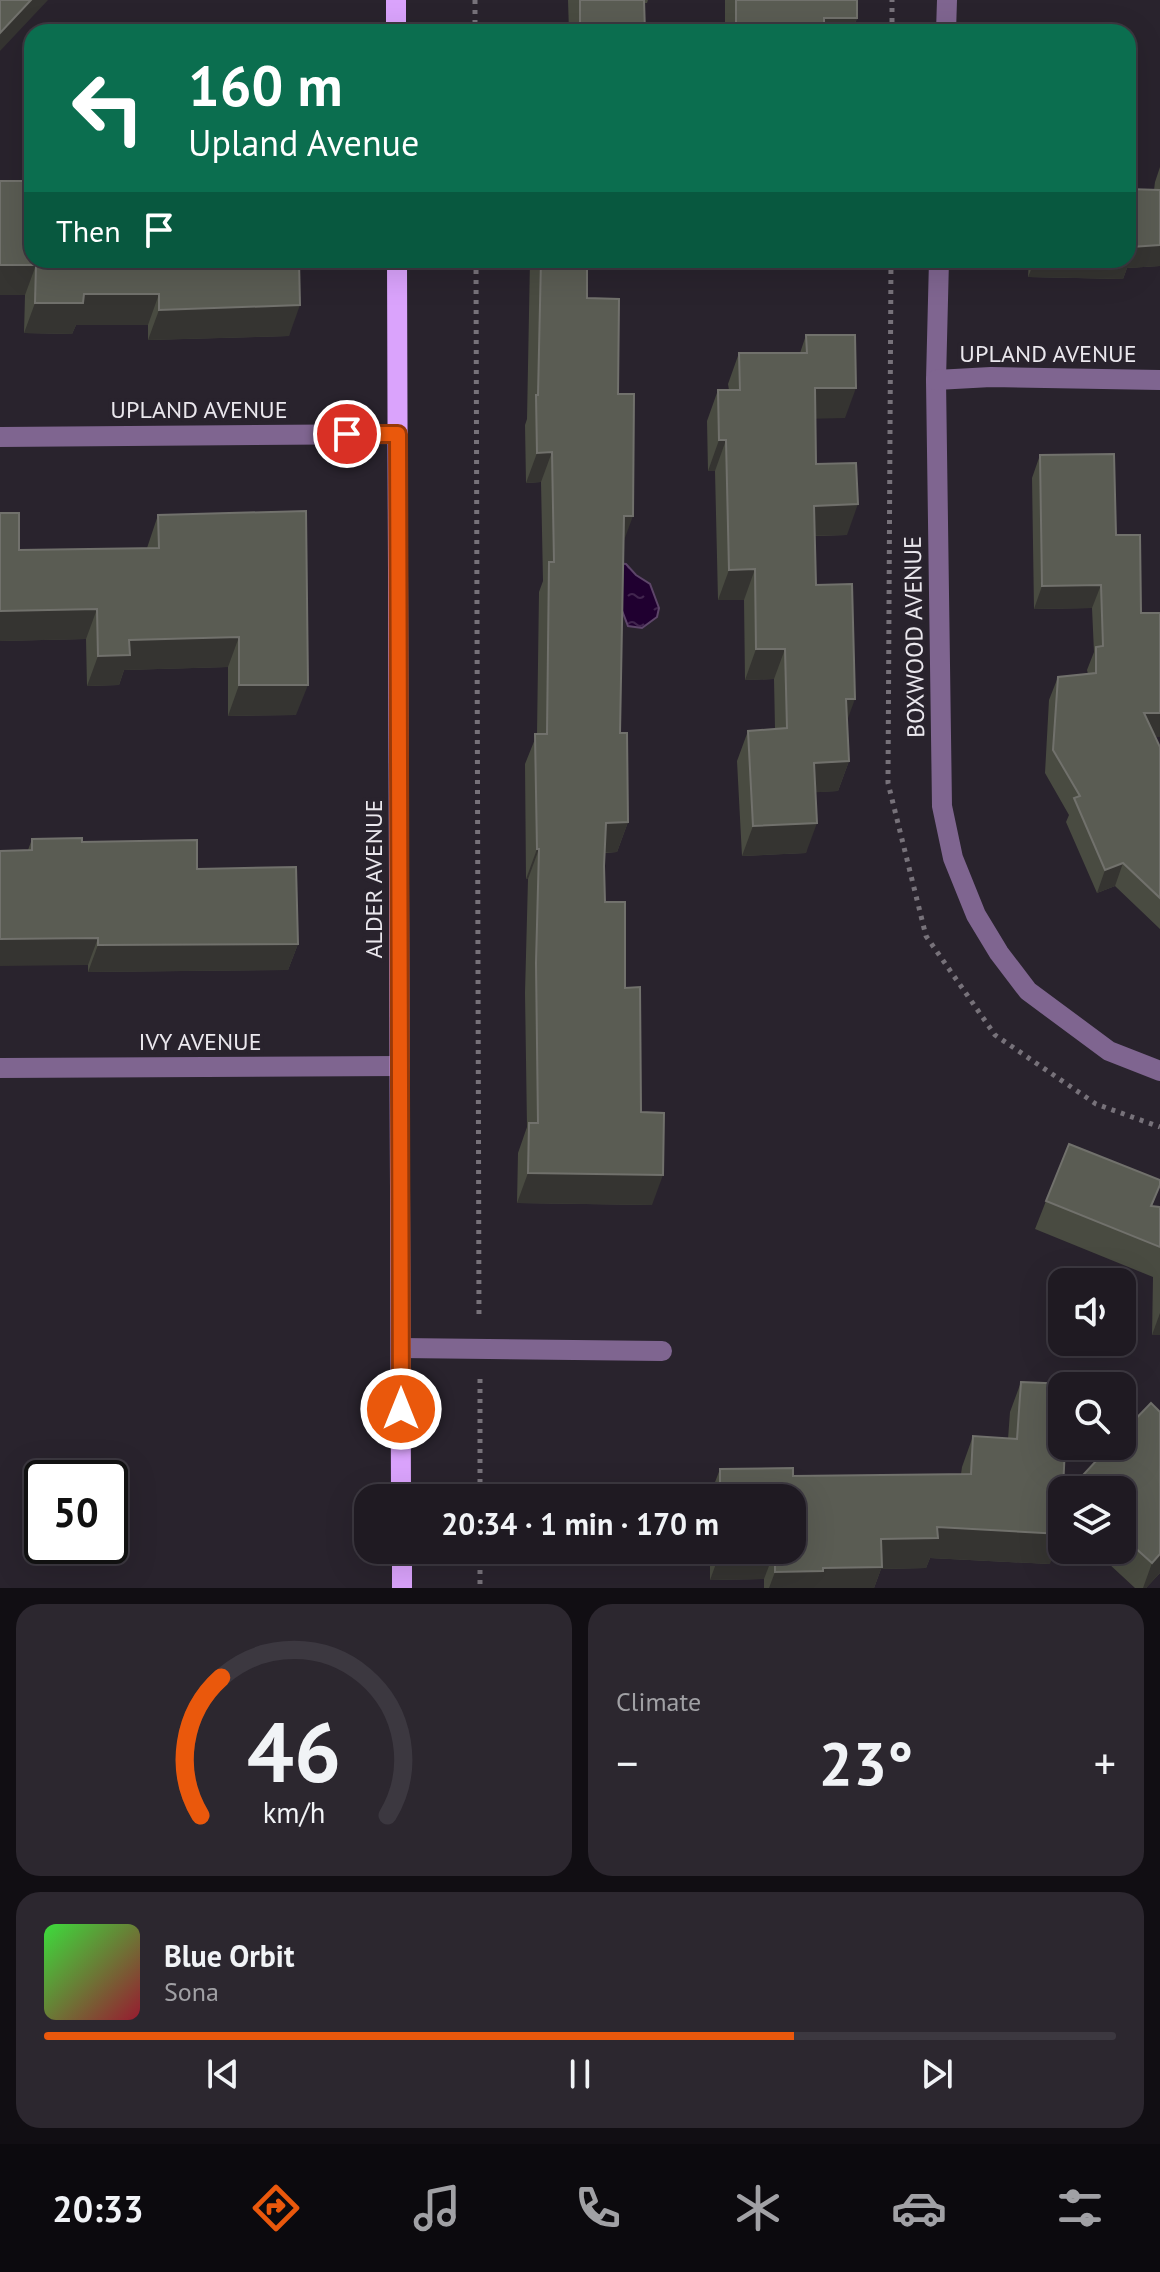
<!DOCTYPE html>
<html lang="en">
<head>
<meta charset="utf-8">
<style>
	body { margin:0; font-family:"PT Sans",sans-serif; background:#2c272f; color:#f1f3f6; height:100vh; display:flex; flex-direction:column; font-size:30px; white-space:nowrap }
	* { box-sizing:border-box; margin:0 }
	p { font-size:26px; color:#a1a1a5 }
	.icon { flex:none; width:44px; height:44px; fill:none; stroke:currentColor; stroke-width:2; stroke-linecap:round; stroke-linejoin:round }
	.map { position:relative; height:1588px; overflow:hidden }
	.sheet { display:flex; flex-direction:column; gap:16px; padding:16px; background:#110e13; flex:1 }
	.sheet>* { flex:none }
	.top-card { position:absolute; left:24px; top:24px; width:1112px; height:244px; border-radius:24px; box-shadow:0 8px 32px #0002,0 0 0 2px #3c3840; background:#0b6e4f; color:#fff; overflow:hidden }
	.fabs { position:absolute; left:1048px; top:1268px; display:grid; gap:16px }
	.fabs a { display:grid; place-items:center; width:88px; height:88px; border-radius:16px; background:#1f1a22; box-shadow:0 8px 32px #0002,0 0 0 2px #3c3840; font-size:40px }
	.speed { position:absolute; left:24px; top:1460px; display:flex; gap:16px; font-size:40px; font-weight:700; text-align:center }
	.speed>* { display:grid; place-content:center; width:104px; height:104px; border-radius:50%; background:#1f1a22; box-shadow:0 8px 32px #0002,0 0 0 2px #3c3840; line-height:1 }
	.speed .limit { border:4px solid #111; border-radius:12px; background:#fff; color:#111 }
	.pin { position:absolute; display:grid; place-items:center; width:68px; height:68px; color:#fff; margin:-34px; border:4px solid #fff; border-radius:50%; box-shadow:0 2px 8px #0007 }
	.me { position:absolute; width:88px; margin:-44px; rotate:0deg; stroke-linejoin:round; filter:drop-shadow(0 0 6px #0008) }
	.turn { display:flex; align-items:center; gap:28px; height:168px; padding:0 32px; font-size:36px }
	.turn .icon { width:104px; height:104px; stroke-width:2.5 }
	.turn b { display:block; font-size:56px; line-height:68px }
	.then { display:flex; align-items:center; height:76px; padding:0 32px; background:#0003; gap:16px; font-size:30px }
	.big { font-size:60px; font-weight:600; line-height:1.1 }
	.sheet .card { flex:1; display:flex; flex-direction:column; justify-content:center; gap:12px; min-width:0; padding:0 28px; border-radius:24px; background:#2c272f }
	.sheet .dial { align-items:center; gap:0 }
	.dial svg { height:208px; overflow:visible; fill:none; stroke:#3c3840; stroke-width:7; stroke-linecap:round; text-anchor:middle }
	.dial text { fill:#f1f3f6; stroke:none }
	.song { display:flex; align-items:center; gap:24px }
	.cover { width:96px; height:96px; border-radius:12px; background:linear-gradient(135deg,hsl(120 70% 55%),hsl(350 70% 35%)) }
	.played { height:8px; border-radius:4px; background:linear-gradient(90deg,#ea580c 70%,#3c3840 70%) }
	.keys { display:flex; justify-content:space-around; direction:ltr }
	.heat { display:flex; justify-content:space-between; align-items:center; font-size:44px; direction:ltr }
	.sheet .tiles { flex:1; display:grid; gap:16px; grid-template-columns:1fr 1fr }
	.card:last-child { grid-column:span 2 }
	.trip { position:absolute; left:354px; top:1484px; width:452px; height:80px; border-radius:24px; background:#1f1a22; box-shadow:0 8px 32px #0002,0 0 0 2px #3c3840; font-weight:600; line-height:80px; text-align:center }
	.tab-bar { display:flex; height:128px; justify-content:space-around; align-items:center; background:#0c0a0e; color:#a1a1a5 }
	.tab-bar .icon { width:56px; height:56px }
	.tab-bar .active { color:#ea580c }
	.tab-bar b { font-size:36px; color:#f1f3f6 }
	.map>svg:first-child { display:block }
	.water { fill:url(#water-ripples); stroke:#5d4569; stroke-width:2 }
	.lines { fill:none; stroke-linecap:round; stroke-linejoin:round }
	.path { stroke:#77727a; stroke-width:5; stroke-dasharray:4 6; stroke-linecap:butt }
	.minor { stroke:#7f6590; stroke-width:20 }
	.major { stroke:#daa3fc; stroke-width:20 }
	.wall { fill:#494b41 }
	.shaded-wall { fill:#353431 }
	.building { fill:#5a5c53; stroke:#71716c; stroke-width:2 }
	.route-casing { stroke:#983908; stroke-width:20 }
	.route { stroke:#ea580c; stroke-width:14 }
	.labels { text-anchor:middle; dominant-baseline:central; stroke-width:8; stroke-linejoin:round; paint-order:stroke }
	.street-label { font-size:24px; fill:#eae7ed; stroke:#29232d }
</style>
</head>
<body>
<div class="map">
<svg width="1160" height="1588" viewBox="0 0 1160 1588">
	<defs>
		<pattern id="water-ripples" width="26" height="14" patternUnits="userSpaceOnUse" patternTransform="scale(2)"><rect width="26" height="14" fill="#200030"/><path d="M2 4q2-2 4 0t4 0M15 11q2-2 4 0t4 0" fill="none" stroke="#41254e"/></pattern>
	</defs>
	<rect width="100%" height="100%" fill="#29232d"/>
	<path class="water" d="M 616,563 L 626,564 L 636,575 L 650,584 L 659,608 L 657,617 L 642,628 L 628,626 L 616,595 Z"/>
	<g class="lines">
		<g class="path">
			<path d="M 475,0 L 475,32"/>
			<path d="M 892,32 L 892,0"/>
			<path d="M 476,260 L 479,1317"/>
			<path d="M 891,260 L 888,783 L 926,936 L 995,1035 L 1096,1104 L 1160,1127"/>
			<path d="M 480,1379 L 480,1498"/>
			<path d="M 480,1550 L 480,1588"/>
		</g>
		<g class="minor">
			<path d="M 946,32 L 947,0"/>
			<path d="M 939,260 L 936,380 L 942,806 L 953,858 L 976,915 L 999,953 L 1028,991 L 1109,1051 L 1160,1071"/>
			<path d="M 936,380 L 991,377 L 1160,380"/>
			<path d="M 0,437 L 398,434"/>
			<path d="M 0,1068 L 400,1066"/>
			<path d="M 401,1348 L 662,1351"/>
		</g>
		<g class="major">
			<path d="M 396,0 L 396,32"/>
			<path d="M 397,260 L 401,1498"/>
			<path d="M 402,1550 L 402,1588"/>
		</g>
	</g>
	<g class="wall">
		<path d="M 568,0 L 648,0 L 647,3 L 644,3 L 645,32 L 569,32 Z"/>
		<path d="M 725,0 L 857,0 L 857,18 L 852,32 L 725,32 Z"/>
		<path d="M 1160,167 L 1160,266 L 1127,268 L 1123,279 L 1028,277 L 1029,260 L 1128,260 L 1154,190 L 1155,182 Z"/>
		<path d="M 0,181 L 32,260 L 299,260 L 289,336 L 148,340 L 148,325 L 76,325 L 72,334 L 24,333 L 25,295 L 0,295 Z"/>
		<path d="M 530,260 L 587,260 L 587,298 L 618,394 L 624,540 L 620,733 L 628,822 L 617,852 L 605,853 L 605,902 L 625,988 L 652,1205 L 517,1203 L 518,1153 L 527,1127 L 525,993 L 528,879 L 526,879 L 525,764 L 537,734 L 539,592 L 543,581 L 541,482 L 526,483 L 525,425 L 527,419 Z"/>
		<path d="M 806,335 L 845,418 L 815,418 L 816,464 L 847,535 L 815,536 L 816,585 L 847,720 L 849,761 L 838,791 L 815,792 L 806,853 L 742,856 L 737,761 L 748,731 L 775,729 L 774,679 L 745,680 L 744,600 L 718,600 L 715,471 L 708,471 L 707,421 L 718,390 L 729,390 L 728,384 L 739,353 L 800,353 Z"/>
		<path d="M 1040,455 L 1116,535 L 1141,613 L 1160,613 L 1160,737 L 1155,736 L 1160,747 L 1160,929 L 1115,886 L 1097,893 L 1066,822 L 1069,815 L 1045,773 L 1049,700 L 1058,677 L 1088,674 L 1087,670 L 1094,652 L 1092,608 L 1034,609 L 1032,478 Z"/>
		<path d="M 0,513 L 19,550 L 147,548 L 158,515 L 296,715 L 228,716 L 228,667 L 124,670 L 119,685 L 87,686 L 86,639 L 0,641 Z"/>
		<path d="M 32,839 L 82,842 L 197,869 L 298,944 L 288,970 L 88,972 L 88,965 L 28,850 Z"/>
		<path d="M 1160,1185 L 1152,1206 L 1160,1207 L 1160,1335 L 1152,1335 L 1153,1277 L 1035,1229 L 1046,1201 Z"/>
		<path d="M 1021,1382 L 1050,1564 L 930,1558 L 926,1568 L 881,1569 L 874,1588 L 764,1588 L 764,1579 L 710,1580 L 710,1550 L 792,1550 L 792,1498 L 709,1498 L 720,1469 L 793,1476 L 961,1474 L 962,1467 L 973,1436 L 1008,1439 L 1010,1412 Z"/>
		<path d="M 1160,1412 L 1160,1573 L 1146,1588 L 1135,1588 L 1094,1550 L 1122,1550 L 1122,1490 L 1070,1490 L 1071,1488 Z"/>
	</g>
	<g class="shaded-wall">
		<path d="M 31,0 L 48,0 L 0,51 L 0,33 Z"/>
		<path d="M 824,18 L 857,18 L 852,32 L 819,32 Z"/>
		<path d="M 1160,245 L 1160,266 L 1127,268 L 1123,279 L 1028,277 L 1035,260 L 1128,260 L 1128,254 L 1131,247 Z"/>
		<path d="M 0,265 L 36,265 L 25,295 L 0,295 Z"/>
		<path d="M 84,294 L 159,294 L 148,325 L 76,325 L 72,334 L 24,333 L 35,303 Z"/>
		<path d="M 300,305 L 289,336 L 148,340 L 159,310 Z"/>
		<path d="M 815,388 L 856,388 L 845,418 L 804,419 Z"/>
		<path d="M 719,440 L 726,440 L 715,471 L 708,471 Z"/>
		<path d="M 552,452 L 541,482 L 526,483 L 537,453 Z"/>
		<path d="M 858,504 L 847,535 L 803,536 L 814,506 Z"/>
		<path d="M 624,516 L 633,516 L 622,546 Z"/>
		<path d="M 755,569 L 744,600 L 718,600 L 729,570 Z"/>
		<path d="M 1101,585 L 1092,608 L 1034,609 L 1042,586 Z"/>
		<path d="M 97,609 L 86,639 L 0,641 L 0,611 Z"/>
		<path d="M 239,637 L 228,667 L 124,670 L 119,685 L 87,686 L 98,656 L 129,640 Z"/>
		<path d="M 756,649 L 785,649 L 774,679 L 745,680 Z"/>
		<path d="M 239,685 L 308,685 L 296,715 L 228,716 Z"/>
		<path d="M 846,699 L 855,699 L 844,729 Z"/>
		<path d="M 1144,713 L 1160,713 L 1160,737 L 1136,736 Z"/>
		<path d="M 849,761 L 838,791 L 803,793 L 814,763 Z"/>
		<path d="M 628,822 L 617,852 L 595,853 L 606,823 Z"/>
		<path d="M 817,823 L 806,853 L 742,856 L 753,826 Z"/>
		<path d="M 537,849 L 539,849 L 528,879 L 526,879 Z"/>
		<path d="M 1123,863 L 1115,886 L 1097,893 L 1105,870 Z"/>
		<path d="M 98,938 L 88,965 L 0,966 L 0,939 Z"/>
		<path d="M 298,944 L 288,970 L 88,972 L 98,945 Z"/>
		<path d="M 528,1173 L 663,1175 L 652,1205 L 517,1203 Z"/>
		<path d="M 1160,1313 L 1160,1335 L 1152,1335 Z"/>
		<path d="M 937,1527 L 1061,1534 L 1050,1564 L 930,1558 L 926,1568 L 881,1569 L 874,1588 L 769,1588 L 775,1572 L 823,1568 L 881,1539 Z"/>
		<path d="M 721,1550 L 775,1550 L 764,1579 L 710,1580 Z"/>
		<path d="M 1160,1554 L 1160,1573 L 1146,1588 L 1143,1588 L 1152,1563 Z"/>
	</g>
	<g class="building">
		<path d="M 0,0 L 31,0 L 0,33 Z"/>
		<path d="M 580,0 L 644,0 L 645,32 L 580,32 Z"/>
		<path d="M 736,0 L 857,0 L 857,18 L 824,18 L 824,32 L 736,32 Z"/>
		<path d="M 0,181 L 31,181 L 32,260 L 299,260 L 300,305 L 159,310 L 159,294 L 84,294 L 83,303 L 35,303 L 36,265 L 0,265 Z"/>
		<path d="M 1128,189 L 1160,190 L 1160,245 L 1131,247 L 1130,257 L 1128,257 Z"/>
		<path d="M 541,260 L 587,260 L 587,298 L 619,299 L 618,394 L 634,394 L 633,516 L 624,516 L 620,733 L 627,733 L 628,822 L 606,823 L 604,866 L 605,902 L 625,902 L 625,988 L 640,987 L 641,1112 L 664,1113 L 663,1175 L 528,1173 L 529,1123 L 538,1123 L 536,963 L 539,849 L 537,849 L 535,734 L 547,734 L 549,562 L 554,562 L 552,452 L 537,453 L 536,395 L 538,395 Z"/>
		<path d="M 806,335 L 855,335 L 856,388 L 815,388 L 816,464 L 856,463 L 858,504 L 814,506 L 816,585 L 852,584 L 855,699 L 846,699 L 849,761 L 814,763 L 817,823 L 753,826 L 748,731 L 787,728 L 785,649 L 756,649 L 755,569 L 729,570 L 726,440 L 719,440 L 718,390 L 740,390 L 739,353 L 807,353 Z"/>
		<path d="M 1114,454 L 1116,535 L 1140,535 L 1141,613 L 1160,613 L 1160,713 L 1144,713 L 1160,747 L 1160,898 L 1123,863 L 1105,870 L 1074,798 L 1080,796 L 1053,750 L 1058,677 L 1096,673 L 1096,647 L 1103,646 L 1101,585 L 1042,586 L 1040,455 Z"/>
		<path d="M 306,511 L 308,685 L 239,685 L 239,637 L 129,640 L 130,655 L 98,656 L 97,609 L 0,611 L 0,513 L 19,513 L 19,550 L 159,548 L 158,515 Z"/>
		<path d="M 82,838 L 82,842 L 197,840 L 197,869 L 296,867 L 298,944 L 98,945 L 98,938 L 0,939 L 0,851 L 32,850 L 32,839 Z"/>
		<path d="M 1069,1144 L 1160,1180 L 1160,1185 L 1151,1206 L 1160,1207 L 1160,1247 L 1046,1201 Z"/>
		<path d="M 1021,1382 L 1068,1384 L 1068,1386 L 1062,1386 L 1062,1446 L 1065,1446 L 1063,1490 L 1062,1490 L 1061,1534 L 937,1527 L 938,1538 L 881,1539 L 882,1567 L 823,1568 L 823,1571 L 775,1572 L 775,1550 L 792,1550 L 792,1498 L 720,1498 L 720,1469 L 793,1468 L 793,1476 L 971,1474 L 973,1436 L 1017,1439 Z"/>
		<path d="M 1151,1403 L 1160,1412 L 1160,1554 L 1152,1563 L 1122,1536 L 1122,1490 L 1073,1490 L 1071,1488 L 1110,1446 L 1122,1446 L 1122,1433 Z"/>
	</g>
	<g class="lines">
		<defs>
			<path id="route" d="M 347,434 L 398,434 L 401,1409"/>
		</defs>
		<use href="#route" class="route-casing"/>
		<use href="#route" class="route"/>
	</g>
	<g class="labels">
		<g class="street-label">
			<text x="1048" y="353">UPLAND AVENUE</text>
			<text x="199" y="409">UPLAND AVENUE</text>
			<text transform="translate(914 637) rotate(-91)">BOXWOOD AVENUE</text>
			<text transform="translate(373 879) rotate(-90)">ALDER AVENUE</text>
			<text x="200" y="1041">IVY AVENUE</text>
		</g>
	</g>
</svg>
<div class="fabs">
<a><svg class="icon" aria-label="sound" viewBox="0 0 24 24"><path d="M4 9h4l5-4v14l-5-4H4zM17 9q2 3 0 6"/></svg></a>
<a><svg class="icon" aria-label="search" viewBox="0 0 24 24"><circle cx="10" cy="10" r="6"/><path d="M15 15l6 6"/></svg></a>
<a><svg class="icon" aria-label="layers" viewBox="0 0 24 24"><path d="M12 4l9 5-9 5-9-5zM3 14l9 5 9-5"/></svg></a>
</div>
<div class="speed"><div class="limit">50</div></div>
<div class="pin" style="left:347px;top:434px;background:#d93025"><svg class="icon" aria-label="arrive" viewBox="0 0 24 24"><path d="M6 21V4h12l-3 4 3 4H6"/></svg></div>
<svg class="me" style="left:401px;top:1409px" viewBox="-20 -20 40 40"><circle r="17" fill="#ea580c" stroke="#fff" stroke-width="3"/><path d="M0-11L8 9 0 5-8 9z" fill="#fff"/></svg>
<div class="trip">20:34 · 1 min · 170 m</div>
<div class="top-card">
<div class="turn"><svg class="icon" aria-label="left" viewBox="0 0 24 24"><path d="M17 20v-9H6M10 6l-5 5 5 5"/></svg><div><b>160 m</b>Upland Avenue</div></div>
<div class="then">Then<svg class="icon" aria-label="arrive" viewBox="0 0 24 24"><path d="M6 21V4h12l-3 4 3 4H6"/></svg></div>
</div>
</div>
<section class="sheet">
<div class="tiles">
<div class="card dial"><svg viewBox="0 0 100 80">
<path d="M14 69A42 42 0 1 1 86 69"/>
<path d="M14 69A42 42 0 0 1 22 16" stroke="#ea580c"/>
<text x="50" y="56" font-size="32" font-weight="700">46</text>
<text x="50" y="72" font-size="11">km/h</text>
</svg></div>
<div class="card"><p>Climate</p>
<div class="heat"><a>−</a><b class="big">23°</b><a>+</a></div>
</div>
<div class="card">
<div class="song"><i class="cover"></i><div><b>Blue Orbit</b><p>Sona</p></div></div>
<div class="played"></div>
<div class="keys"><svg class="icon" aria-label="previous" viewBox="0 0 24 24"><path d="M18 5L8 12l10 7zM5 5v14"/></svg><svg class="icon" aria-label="pause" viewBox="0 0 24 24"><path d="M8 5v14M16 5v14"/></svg><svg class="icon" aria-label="next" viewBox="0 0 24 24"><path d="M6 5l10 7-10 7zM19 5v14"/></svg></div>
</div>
</div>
</section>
<nav class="tab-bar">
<b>20:33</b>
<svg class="icon active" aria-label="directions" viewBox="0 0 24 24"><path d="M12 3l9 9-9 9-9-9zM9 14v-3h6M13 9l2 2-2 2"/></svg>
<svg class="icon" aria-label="music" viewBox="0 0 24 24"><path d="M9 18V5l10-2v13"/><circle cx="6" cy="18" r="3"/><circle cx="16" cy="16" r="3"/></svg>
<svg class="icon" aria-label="phone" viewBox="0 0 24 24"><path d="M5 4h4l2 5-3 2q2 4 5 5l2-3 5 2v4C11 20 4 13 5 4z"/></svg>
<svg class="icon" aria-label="climate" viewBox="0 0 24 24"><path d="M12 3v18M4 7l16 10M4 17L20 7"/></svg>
<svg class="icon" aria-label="car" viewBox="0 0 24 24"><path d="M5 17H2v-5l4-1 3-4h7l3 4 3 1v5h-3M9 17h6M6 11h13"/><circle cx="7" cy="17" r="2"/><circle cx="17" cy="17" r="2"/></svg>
<svg class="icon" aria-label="filters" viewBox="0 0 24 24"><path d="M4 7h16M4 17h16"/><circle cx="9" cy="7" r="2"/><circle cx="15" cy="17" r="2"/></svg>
</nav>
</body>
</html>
